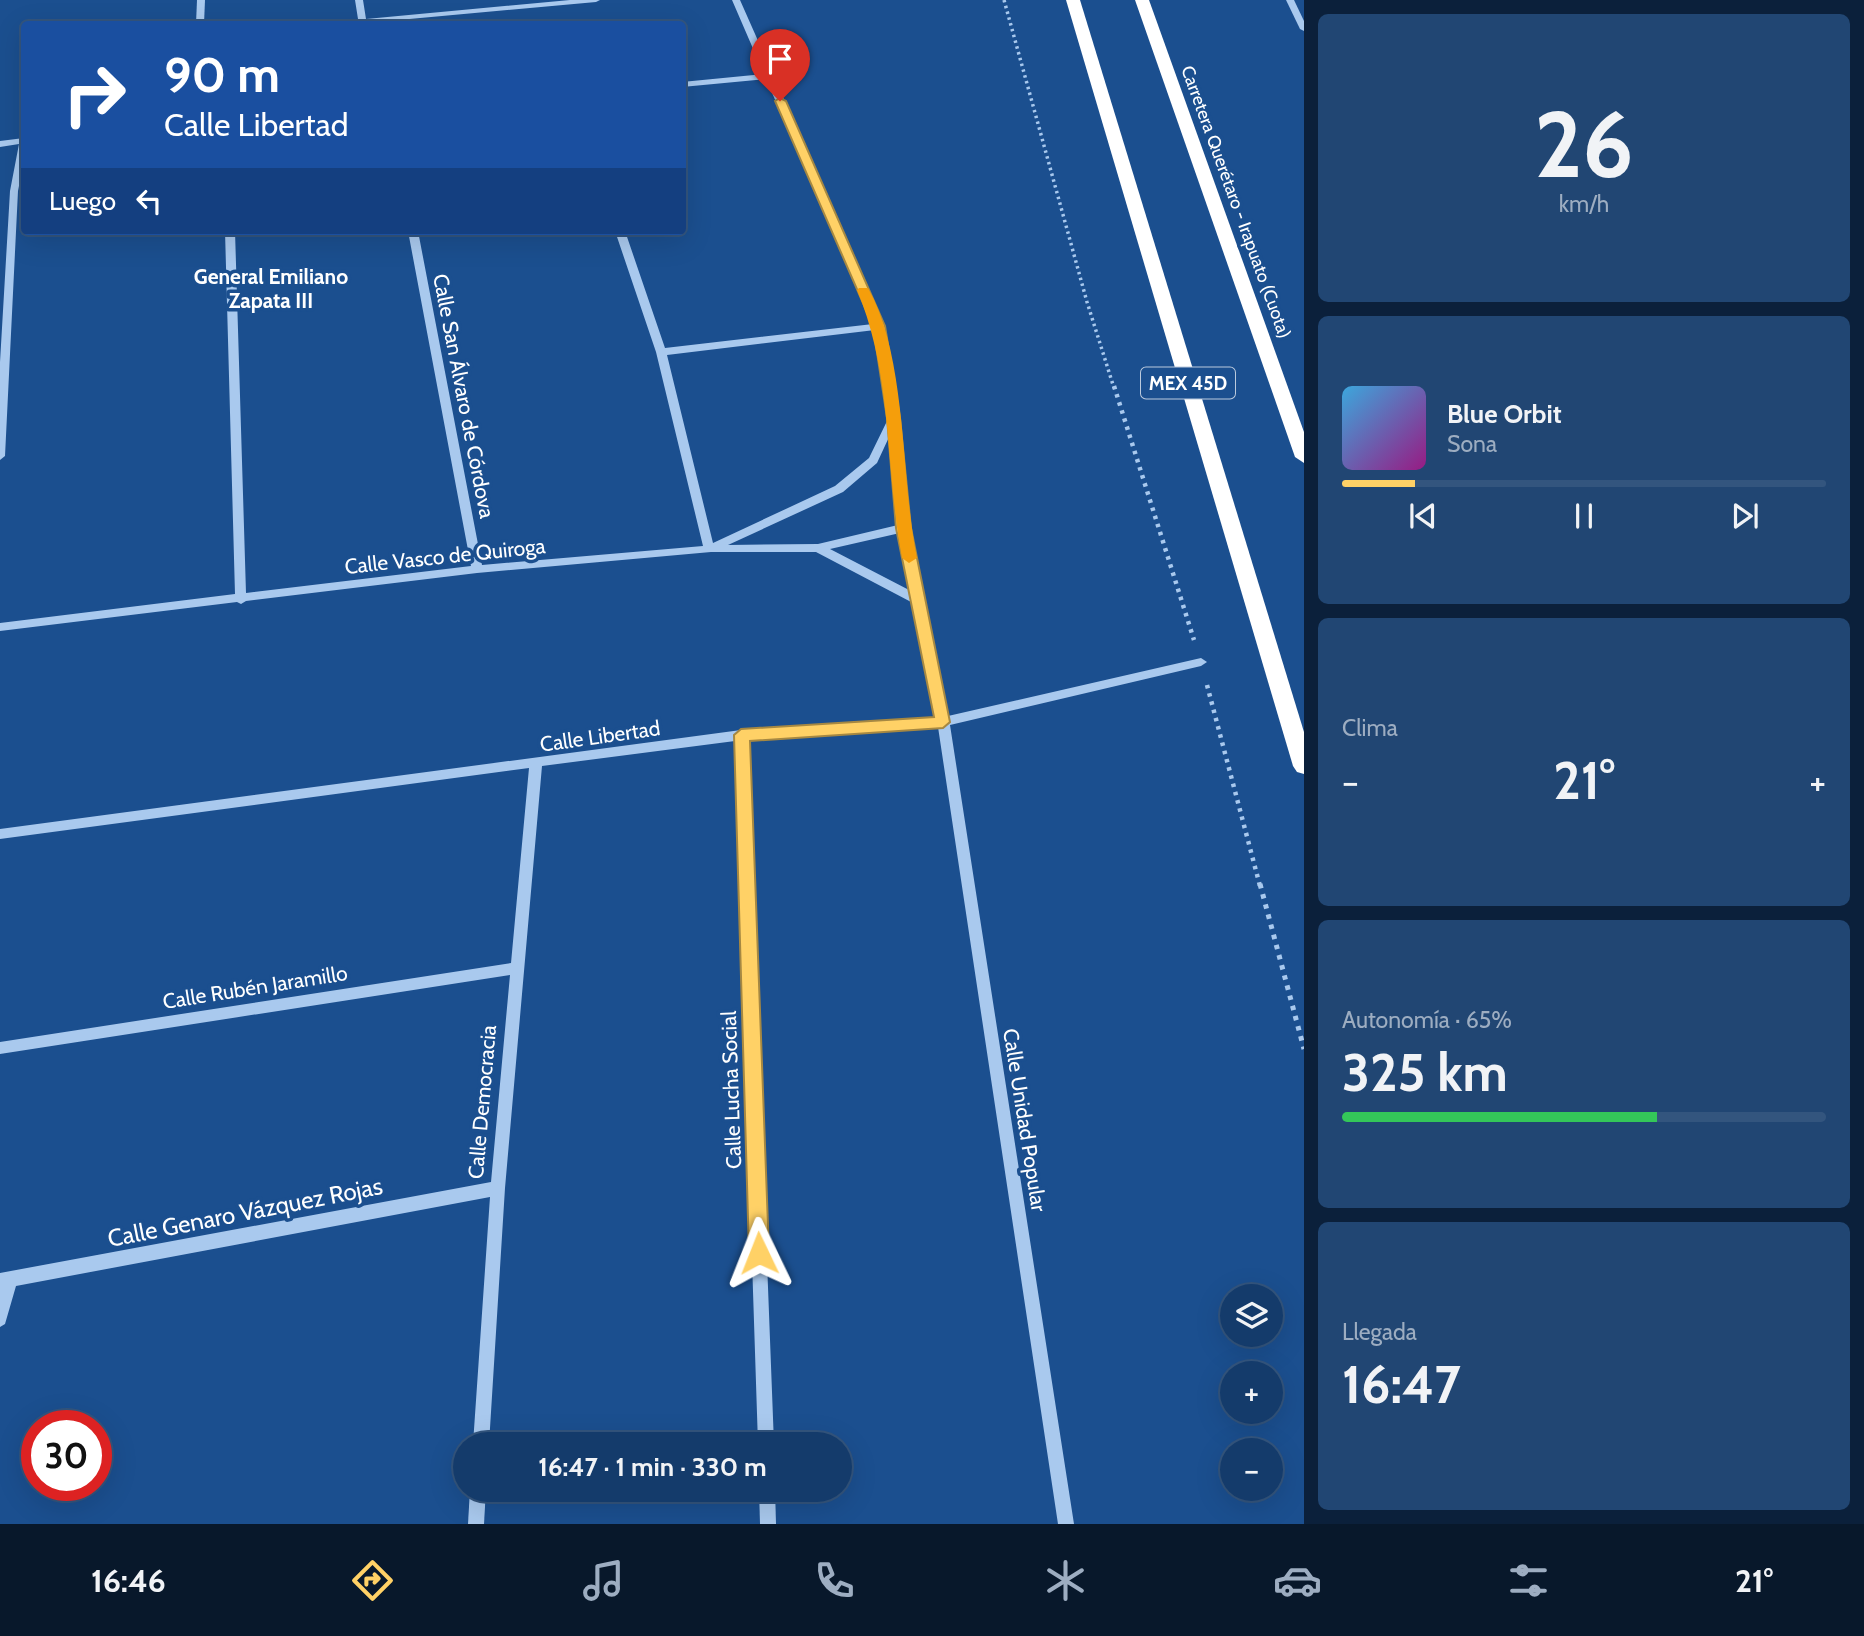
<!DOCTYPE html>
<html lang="es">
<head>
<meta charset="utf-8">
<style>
	body { margin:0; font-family:Cabin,sans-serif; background:#214673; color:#f1f3f6; height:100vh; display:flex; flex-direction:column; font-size:26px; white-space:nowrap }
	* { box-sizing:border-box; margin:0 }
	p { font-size:23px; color:#9dadc1 }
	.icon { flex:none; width:38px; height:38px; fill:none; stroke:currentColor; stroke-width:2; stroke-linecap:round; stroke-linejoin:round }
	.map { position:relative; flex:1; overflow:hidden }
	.side { display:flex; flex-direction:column; gap:14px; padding:14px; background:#0b203b; width:560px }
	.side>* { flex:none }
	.guide { position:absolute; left:21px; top:21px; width:665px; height:214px; border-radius:7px; box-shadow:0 7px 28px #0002,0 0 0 2px #33557e; background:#1a4fa0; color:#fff; overflow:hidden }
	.buttons { position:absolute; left:1220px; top:1284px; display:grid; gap:14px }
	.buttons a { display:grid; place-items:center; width:63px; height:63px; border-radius:50%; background:#143b6b; box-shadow:0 7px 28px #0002,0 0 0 2px #33557e; font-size:35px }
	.speed { position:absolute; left:21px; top:1410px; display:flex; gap:14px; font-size:35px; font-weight:700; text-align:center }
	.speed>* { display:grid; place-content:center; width:91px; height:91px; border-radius:50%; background:#143b6b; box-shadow:0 7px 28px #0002,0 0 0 2px #33557e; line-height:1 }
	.speed .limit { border:10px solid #d22; background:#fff; color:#111 }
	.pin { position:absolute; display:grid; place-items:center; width:60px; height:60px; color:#fff; margin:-72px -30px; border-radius:50% 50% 50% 0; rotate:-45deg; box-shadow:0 0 7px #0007 }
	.pin .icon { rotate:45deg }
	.me { position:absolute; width:77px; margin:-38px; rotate:358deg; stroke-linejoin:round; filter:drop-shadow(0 0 5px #0008) }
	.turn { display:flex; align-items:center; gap:24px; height:147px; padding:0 28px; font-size:32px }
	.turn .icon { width:91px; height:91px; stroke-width:2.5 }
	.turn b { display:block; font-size:49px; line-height:60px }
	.then { display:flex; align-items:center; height:66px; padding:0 28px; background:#0003; gap:14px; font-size:26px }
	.big { font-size:52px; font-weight:800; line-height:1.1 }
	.side .tile { flex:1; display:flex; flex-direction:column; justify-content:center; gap:10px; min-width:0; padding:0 24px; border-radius:10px; background:#214673 }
	.side .dial { align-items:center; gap:0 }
	.dial b { font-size:91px; line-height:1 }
	.song { display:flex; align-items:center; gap:21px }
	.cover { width:84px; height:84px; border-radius:10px; background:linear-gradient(135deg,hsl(200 70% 55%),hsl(310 70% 35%)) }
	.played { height:7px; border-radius:4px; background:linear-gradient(90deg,#ffd166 15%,#33557e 15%) }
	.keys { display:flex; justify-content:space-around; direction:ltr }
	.heat { display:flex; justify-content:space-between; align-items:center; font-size:38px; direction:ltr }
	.charge { height:10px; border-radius:5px; background:linear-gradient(90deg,#34c759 65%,#33557e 0) }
	.trip { position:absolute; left:453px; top:1432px; width:399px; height:70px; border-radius:35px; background:#143b6b; box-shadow:0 7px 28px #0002,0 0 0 2px #33557e; font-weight:800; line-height:70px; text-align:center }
	.tab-bar { display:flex; height:112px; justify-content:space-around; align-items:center; background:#08182b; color:#9dadc1 }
	.tab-bar .icon { width:49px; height:49px }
	.tab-bar .on { color:#ffd166 }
	.tab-bar b { font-size:32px; color:#f1f3f6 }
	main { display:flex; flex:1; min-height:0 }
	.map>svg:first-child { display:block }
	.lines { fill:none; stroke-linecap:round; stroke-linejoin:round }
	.path-far2 { stroke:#a9c9ee; stroke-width:3.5; stroke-dasharray:2.5 3.5; stroke-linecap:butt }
	.path-far1 { stroke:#a9c9ee; stroke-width:4.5; stroke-dasharray:3.5 5; stroke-linecap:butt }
	.path { stroke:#a9c9ee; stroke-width:5; stroke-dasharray:4.5 6; stroke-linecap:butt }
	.minor { fill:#a9c9ee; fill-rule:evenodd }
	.highway { fill:#fff; fill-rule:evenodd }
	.route { fill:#ffd166; stroke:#a68842; stroke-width:2 }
	.slow { fill:#f59e0b }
	.labels { text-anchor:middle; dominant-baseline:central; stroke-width:7; stroke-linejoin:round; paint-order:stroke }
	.far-street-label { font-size:18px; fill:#fff; stroke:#1b4f8f }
	.shield { fill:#1b4f8f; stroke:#bbcadd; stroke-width:2 }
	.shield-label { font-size:19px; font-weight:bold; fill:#fff }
	.far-quarter-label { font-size:21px; font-weight:bold; fill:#fff; stroke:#1b4f8f }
	.street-label { font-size:21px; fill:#fff; stroke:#1b4f8f }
	.near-street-label { font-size:24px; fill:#fff; stroke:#1b4f8f }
</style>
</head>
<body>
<main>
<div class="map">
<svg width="1304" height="1524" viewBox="0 0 1304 1524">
	<rect width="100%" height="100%" fill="#1b4f8f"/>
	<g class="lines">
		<path class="path-far2" d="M 1004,0 L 1087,302 L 1114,388"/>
		<g class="path-far1">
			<path d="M 1114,386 L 1194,640"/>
			<path d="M 1207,685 L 1260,886"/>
		</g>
		<path class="path" d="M 1260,884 L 1304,1049"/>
		<g class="minor">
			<path d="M 197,0 L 205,0 L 204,24 L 196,24 Z"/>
			<path d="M 355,0 L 363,0 L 366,19 L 570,0 L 600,0 L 596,2 L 355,24 L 330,24 L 334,22 L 358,19 Z"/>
			<path d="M 732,0 L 740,0 L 884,326 L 899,418 L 909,528 L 948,716 L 1201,658 L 1207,662 L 1201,666 L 950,725 L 1074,1524 L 1058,1524 L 938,727 L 747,739 L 774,1444 L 758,1444 L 735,741 L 542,766 L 505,1188 L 489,1444 L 473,1444 L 490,1197 L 16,1286 L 5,1324 L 0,1327 L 0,1273 L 491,1182 L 510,975 L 0,1054 L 0,1042 L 511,963 L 529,768 L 0,839 L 0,829 L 741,730 L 936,718 L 913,603 L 816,552 L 711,552 L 477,573 L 246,601 L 241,604 L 237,602 L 0,631 L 0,623 L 235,594 L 225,231 L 235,231 L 246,593 L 471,566 L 408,231 L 418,231 L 482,565 L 703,546 L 656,352 L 615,231 L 625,231 L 665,348 L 873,324 L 766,79 L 682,87 L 682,82 L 764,74 ZM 875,330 L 889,417 L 869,458 L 835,486 L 713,543 L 667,355 ZM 890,435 L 898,525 L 818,544 L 728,545 L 843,492 L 877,463 ZM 900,533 L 911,591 L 830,549 Z"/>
			<path d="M 1286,0 L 1294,0 L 1304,21 L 1304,31 L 1300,29 Z"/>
			<path d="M 24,138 L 24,160 L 18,191 L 5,456 L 0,460 L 0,362 L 10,191 L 19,144 L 0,147 L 0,141 Z"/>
			<path d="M 470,1489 L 486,1489 L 484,1524 L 468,1524 Z"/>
			<path d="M 759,1489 L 775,1489 L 776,1524 L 760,1524 Z"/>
		</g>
		<g class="highway">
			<path d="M 1066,0 L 1080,0 L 1304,732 L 1304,774 L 1297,772 L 1293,766 Z"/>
			<path d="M 1135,0 L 1149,0 L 1304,432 L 1304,463 L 1295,457 Z"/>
		</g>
	</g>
	<path class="route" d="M 780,98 L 786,101 L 885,326 L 900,418 L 911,528 L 950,722 L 943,728 L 750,741 L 769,1253 L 766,1260 L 759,1263 L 752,1260 L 749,1253 L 734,735 L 741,729 L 934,717 L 896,528 L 887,418 L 873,326 L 775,101 Z"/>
	<path class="slow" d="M 859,288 L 868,288 C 908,359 900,477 917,558 L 909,563 L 902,558 C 885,469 893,375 857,290 Z"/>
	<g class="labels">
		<g class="far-street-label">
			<text transform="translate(1236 202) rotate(70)">Carretera Querétaro - Irapuato (Cuota)</text>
		</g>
		<rect class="shield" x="1141" y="367.5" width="94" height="31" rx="5"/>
		<g class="shield-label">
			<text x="1188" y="383">MEX 45D</text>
		</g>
		<g class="far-quarter-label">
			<text x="271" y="276">General Emiliano<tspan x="271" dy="24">Zapata III</tspan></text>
		</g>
		<g class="street-label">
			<text transform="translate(464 396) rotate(79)">Calle San Álvaro de Córdova</text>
			<text transform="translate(445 556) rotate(-6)">Calle Vasco de Quiroga</text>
			<text transform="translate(600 736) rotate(-8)">Calle Libertad</text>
			<text transform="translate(255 987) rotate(-9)">Calle Rubén Jaramillo</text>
			<text transform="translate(731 1090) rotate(-92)">Calle Lucha Social</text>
			<text transform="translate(482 1102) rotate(-85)">Calle Democracia</text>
			<text transform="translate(1025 1120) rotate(81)">Calle Unidad Popular</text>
		</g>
		<g class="near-street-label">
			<text transform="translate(245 1212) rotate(-11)">Calle Genaro Vázquez Rojas</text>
		</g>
	</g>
</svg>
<div class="buttons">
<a><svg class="icon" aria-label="layers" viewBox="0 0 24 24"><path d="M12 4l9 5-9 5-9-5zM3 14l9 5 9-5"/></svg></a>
<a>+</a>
<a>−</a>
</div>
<div class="speed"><div class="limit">30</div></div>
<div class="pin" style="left:780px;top:101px;background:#d93025"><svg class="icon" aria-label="arrive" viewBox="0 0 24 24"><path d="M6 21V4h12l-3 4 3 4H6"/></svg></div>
<svg class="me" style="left:759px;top:1253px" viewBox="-20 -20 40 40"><path d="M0-17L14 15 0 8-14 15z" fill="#ffd166" stroke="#fff" stroke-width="4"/></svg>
<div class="trip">16:47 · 1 min · 330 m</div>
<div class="guide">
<div class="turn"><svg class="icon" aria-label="right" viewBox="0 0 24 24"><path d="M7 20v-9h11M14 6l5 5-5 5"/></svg><div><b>90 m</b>Calle Libertad</div></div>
<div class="then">Luego<svg class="icon" aria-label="left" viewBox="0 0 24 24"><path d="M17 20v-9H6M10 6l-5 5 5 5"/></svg></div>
</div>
</div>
<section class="side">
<div class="tile dial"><b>26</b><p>km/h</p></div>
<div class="tile">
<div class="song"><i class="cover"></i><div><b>Blue Orbit</b><p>Sona</p></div></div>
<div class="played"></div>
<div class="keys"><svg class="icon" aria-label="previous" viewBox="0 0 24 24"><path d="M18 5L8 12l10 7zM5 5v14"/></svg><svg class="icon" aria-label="pause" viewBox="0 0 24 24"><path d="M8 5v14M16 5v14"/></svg><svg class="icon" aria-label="next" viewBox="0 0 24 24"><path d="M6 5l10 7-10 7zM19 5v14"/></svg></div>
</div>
<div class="tile"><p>Clima</p>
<div class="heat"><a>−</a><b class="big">21°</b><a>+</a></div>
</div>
<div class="tile"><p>Autonomía · 65%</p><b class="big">325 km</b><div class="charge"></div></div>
<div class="tile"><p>Llegada</p><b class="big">16:47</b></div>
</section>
</main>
<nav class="tab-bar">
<b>16:46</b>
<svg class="icon on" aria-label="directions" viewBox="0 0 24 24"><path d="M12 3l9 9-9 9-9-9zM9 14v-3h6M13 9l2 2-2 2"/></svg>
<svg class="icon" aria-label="music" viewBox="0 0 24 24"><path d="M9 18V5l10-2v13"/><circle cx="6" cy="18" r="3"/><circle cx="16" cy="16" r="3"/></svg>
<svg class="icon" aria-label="phone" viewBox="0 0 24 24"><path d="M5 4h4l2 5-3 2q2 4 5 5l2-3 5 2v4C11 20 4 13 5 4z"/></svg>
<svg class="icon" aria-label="climate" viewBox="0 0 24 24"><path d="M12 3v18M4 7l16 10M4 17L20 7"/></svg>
<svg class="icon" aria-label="car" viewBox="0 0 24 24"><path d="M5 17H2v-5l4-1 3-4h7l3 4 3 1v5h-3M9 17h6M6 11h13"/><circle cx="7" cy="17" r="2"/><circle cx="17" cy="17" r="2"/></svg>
<svg class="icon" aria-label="filters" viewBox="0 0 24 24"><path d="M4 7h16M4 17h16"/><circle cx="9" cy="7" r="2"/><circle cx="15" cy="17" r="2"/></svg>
<b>21°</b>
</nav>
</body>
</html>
